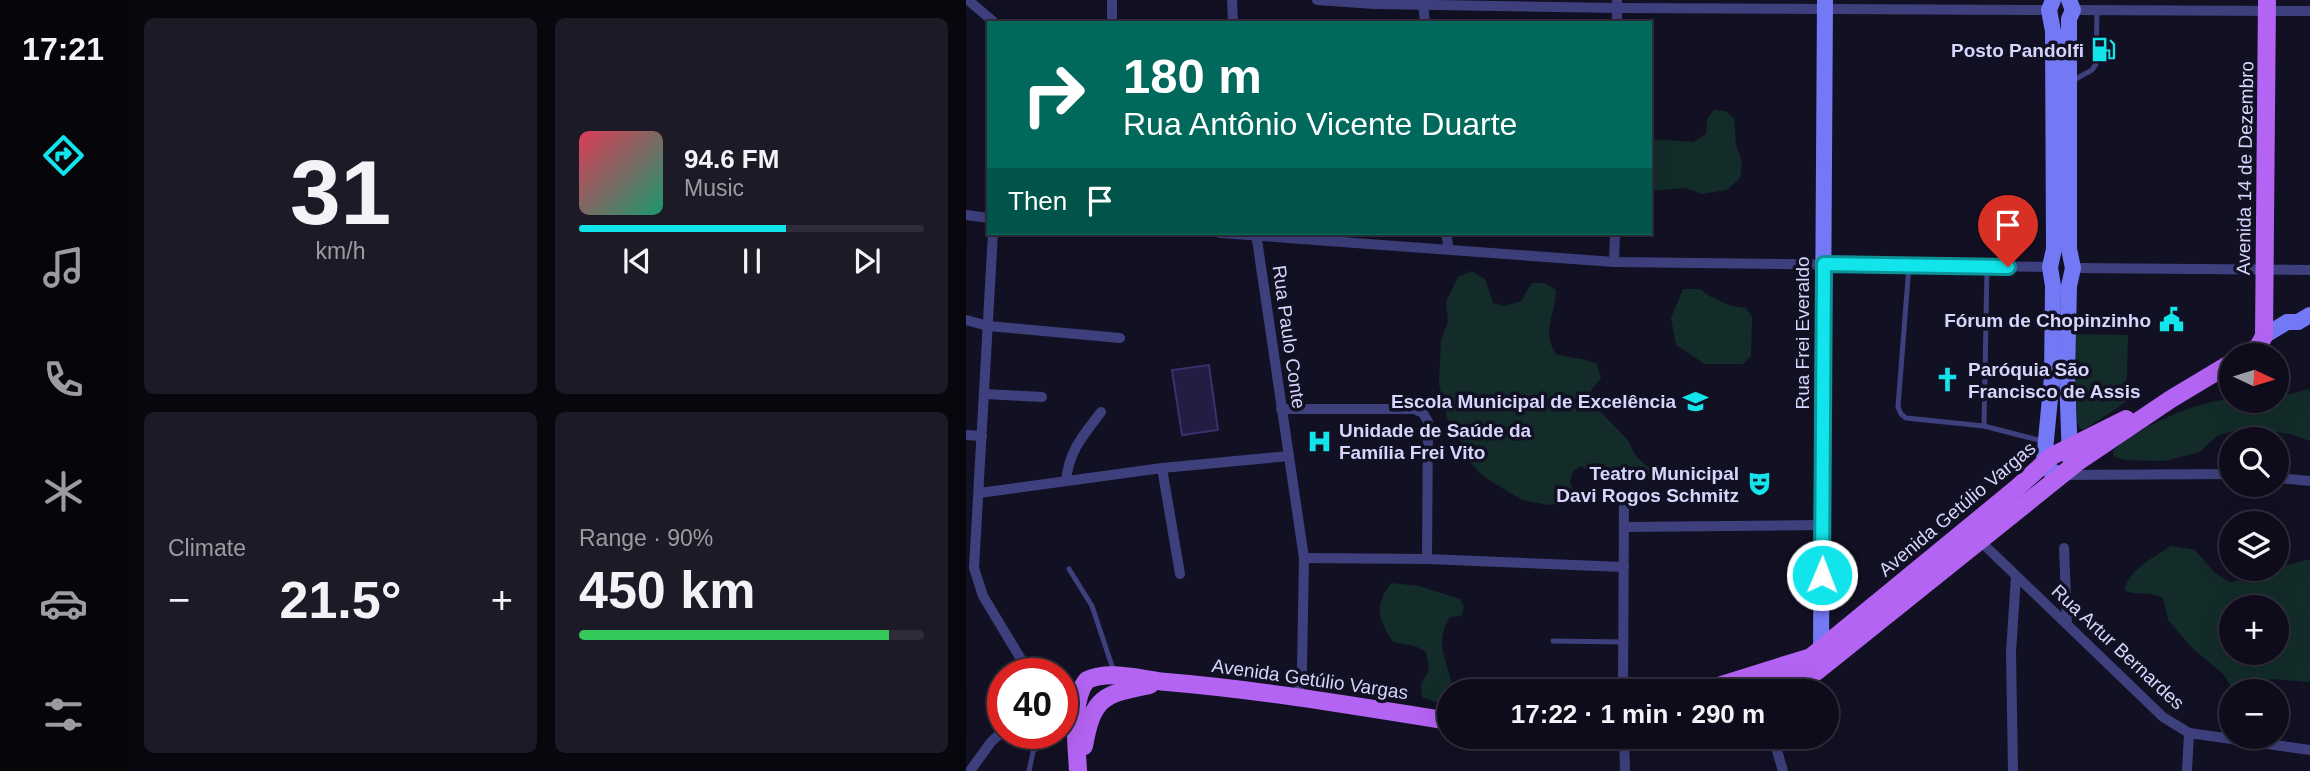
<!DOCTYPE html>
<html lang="en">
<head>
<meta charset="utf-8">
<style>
	body { margin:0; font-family:Helvetica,sans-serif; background:#1c1a27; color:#f1f3f6; height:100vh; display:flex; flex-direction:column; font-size:26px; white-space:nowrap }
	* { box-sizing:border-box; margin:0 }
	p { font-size:23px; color:#9b9ba2 }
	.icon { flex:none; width:38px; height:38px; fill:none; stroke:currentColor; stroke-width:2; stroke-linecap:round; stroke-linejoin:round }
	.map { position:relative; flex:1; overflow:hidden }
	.drawer { display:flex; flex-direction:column; gap:18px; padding:18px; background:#08070e; width:840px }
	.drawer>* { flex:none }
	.top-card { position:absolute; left:21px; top:21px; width:665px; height:214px; border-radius:0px; box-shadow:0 7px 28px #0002,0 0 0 2px #2e2c39; background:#00695c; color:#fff; overflow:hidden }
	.needle { width:46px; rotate:94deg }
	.buttons { position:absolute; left:1253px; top:343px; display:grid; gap:14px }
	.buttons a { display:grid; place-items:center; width:70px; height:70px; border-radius:50%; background:#0e0c1a; box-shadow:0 7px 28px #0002,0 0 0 2px #2e2c39; font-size:35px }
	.speed { position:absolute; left:21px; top:658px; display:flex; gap:14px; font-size:35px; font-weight:700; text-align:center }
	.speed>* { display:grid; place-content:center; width:91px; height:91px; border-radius:50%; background:#0e0c1a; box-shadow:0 7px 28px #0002,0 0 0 2px #2e2c39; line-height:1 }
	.speed .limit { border:10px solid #d22; background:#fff; color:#111 }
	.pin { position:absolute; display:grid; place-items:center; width:60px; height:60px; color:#fff; margin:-72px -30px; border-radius:50% 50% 50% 0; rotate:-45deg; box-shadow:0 0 7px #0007 }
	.pin .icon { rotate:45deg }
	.me { position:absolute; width:77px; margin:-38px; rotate:1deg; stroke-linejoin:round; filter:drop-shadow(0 0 5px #0008) }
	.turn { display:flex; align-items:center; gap:24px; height:147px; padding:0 21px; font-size:32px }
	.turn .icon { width:91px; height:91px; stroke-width:2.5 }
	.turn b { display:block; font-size:49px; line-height:60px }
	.then { display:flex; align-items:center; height:66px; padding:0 21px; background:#0003; gap:14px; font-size:26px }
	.big { font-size:52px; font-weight:700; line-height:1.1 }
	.drawer .card { flex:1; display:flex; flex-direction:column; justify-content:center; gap:10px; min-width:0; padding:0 24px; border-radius:10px; background:#1c1a27 }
	.drawer .dial { align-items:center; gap:0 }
	.dial b { font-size:91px; line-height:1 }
	.song { display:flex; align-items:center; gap:21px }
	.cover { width:84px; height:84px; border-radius:10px; background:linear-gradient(135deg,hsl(350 70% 55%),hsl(160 70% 35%)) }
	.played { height:7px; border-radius:4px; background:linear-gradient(90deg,#12e4eb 60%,#2e2c39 60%) }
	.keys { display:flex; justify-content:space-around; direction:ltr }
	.heat { display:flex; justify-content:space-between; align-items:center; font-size:38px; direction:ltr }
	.charge { height:10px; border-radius:5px; background:linear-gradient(90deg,#34c759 90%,#2e2c39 0) }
	.drawer .tiles { flex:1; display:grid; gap:18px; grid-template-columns:repeat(2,1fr) }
	.trip { position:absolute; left:471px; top:679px; width:402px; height:70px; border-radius:35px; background:#0e0c1a; box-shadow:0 7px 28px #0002,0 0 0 2px #2e2c39; font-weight:700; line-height:70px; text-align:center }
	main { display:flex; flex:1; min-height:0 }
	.dock { display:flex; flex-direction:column; width:126px; justify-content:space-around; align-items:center; background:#06050a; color:#9b9ba2 }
	.dock .icon { width:49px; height:49px }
	.dock .active { color:#12e4eb }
	.dock b { font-size:32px; color:#f1f3f6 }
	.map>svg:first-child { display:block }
	.green { fill:#132c2a; fill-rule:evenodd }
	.building { fill:#221d42; stroke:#39316c; stroke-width:2 }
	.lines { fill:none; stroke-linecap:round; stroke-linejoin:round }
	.lane { stroke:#3e407e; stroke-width:5 }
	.street { stroke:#3e407e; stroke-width:10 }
	.secondary { stroke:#7378f5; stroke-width:16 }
	.primary { stroke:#b464f3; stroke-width:18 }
	.route-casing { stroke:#0c9499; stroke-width:18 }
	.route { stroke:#12e4eb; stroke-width:12 }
	.labels { text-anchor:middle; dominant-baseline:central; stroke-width:7; stroke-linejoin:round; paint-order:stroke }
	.poi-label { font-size:19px; font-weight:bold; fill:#d6d5fc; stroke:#121023; text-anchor:end }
	.street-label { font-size:19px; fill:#d6d5fc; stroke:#121023 }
</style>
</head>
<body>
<main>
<nav class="dock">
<b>17:21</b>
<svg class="icon active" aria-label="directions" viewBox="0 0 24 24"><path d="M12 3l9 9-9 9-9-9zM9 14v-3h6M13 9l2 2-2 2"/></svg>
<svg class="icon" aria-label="music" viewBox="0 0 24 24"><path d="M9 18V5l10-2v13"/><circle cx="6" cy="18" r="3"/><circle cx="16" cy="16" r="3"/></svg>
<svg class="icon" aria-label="phone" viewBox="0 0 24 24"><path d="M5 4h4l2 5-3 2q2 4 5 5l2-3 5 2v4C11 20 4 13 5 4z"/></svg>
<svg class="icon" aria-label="climate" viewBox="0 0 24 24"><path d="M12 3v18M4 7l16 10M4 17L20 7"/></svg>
<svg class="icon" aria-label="car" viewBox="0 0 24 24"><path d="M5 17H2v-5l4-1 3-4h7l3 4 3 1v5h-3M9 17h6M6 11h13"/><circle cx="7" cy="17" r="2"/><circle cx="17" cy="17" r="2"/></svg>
<svg class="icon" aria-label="filters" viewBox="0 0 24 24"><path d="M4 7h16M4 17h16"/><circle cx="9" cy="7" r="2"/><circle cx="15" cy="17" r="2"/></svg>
</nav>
<section class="drawer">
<div class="tiles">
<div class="card dial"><b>31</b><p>km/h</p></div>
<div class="card">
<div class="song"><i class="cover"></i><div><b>94.6 FM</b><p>Music</p></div></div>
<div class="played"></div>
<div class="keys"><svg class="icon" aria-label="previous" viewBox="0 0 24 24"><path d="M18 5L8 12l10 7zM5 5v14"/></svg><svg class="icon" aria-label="pause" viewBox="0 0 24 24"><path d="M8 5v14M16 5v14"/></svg><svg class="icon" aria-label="next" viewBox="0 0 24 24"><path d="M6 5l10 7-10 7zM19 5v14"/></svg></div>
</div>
<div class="card"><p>Climate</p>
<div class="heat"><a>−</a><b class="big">21.5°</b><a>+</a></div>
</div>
<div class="card"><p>Range · 90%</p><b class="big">450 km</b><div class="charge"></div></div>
</div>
</section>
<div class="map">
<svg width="1344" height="771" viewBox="0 0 1344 771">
	<rect width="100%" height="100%" fill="#121023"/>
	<g class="green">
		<path d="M 748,110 L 759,111 L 768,118 L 770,145 L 776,162 L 774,178 L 761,190 L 735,194 L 720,188 L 684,191 L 684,139 L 727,142 L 740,134 L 741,119 Z"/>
		<path d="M 506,271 L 519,279 L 527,303 L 539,306 L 555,301 L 566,283 L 579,283 L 590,290 C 590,314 574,333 591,355 L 616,359 L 631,364 L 635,378 L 625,390 C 628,410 645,421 658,436 C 670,449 663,454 683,467 L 683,478 L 676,484 L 638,478 L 615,466 L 607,471 L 604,481 L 607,492 L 600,503 L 583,505 L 556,500 L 518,477 L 498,456 L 493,433 L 481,418 L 473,384 L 475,340 L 482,322 L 480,302 L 492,277 Z"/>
		<path d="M 717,289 L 734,289 L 745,297 L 766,306 L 780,308 L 786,317 L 785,356 L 777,364 L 739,364 L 710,345 L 705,318 Z"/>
		<path d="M 1110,334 L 1162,335 L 1160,402 L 1119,429 L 1114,429 L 1111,422 L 1109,374 Z"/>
		<path d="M 1344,389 L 1344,441 L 1324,434 L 1278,428 L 1251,436 L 1234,452 L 1198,461 L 1158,460 L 1148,457 L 1147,451 C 1169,429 1225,404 1256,400 C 1273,398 1293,401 1311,401 L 1311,397 Z"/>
		<path d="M 1205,546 L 1229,550 L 1249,573 L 1264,582 L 1280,580 L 1299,571 L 1344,559 L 1344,682 L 1304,679 L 1283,690 L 1266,688 L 1257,674 L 1226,648 L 1202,620 L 1197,598 C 1180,590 1172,597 1159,590 C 1162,569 1189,557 1205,546 ZM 1311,607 L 1311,653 L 1265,653 L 1265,607 Z"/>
		<path d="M 425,583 L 453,586 L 494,599 L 498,607 L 495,616 L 484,617 C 467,644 482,661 487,689 L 483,691 L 482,700 L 469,702 L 456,697 L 455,685 L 463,670 L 460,652 L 449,646 L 427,642 C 412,619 408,606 425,583 Z"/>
	</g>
	<path class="building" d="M 243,365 L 252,430 L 216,435 L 206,370 Z"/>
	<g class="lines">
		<g class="lane">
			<path d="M 1106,81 L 1126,70 L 1130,64 L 1131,10"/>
			<path d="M 943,265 L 932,407 L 935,414 L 940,418 L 1018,426 L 1021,267"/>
			<path d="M 1018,426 L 1076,441"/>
			<path d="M 103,569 L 126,606 L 148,672"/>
			<path d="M 587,641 L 657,642"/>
			<path d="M 96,715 L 105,704"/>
			<path d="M 63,771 L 67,752 L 82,733"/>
		</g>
		<g class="street">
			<path d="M 2,0 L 29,23"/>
			<path d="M 146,0 L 146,23"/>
			<path d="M 266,0 L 267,23"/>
			<path d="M 351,0 L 408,4 L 651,8 L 1083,10"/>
			<path d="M 457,3 L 459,23"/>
			<path d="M 1107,10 L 1344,11"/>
			<path d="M 651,23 L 651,0"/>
			<path d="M 0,215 L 23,218"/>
			<path d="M 27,233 L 8,568 L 17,596 L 64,674"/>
			<path d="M 254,233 L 648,262 L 1084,267"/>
			<path d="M 290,233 L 338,558 L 336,668 L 332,696"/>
			<path d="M 480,233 L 483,250"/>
			<path d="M 648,262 L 649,233"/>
			<path d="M 1107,268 L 1344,270"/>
			<path d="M 0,320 L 22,326 L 154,338"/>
			<path d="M 19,394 L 76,397"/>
			<path d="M 315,409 L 448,409 L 457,413 L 462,422 L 461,559"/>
			<path d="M 0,435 L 16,436"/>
			<path d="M 196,468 L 214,574"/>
			<path d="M 1097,475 L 1265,474"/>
			<path d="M 1311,478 L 1344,481"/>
			<path d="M 100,481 C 103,450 117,436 135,412"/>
			<path d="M 13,493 L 196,468 L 323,456"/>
			<path d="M 659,527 L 856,525"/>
			<path d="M 1011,538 L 1197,717 L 1223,733 L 1344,750"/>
			<path d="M 1098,548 L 1101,624"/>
			<path d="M 338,558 L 461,559 L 658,567"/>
			<path d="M 96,691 L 114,694"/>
			<path d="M 657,691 L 658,502"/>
			<path d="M 658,737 L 659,771"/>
			<path d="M 807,737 L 817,771"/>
			<path d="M 4,771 L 25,742 L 37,731"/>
			<path d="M 1047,771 L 1045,652 L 1050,577"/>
			<path d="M 1221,771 L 1223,733"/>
		</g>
		<g class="secondary">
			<path d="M 1087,0 L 1083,10 L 1087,31 L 1088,249 L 1084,267 L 1087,286 L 1086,377 L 1078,461 L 1083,470 L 1095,475"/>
			<path d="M 1103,0 L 1107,10 L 1103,19 L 1103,249 L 1107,268 L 1103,286 L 1101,377 L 1104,459"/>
			<path d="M 1298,336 L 1321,322 L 1332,322 L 1344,315"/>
			<path d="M 858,659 L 855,650 L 859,0"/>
		</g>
		<g class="primary">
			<path d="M 1278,355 L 1292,347 L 1298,336 L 1301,0"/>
			<path d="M 736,691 L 845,657 L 1052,487 L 1086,456 L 1160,419"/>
			<path d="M 797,691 L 850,672 L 1113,461 L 1205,399 L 1265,363"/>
			<path d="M 118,746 C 127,696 138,694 184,685"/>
			<path d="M 112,771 C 111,746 104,700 121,680 C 144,669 177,680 201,682 C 296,690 389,706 483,721"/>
		</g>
	</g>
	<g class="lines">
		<defs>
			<path id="route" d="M 856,575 L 858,264 L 1042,267"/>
		</defs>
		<use href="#route" class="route-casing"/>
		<use href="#route" class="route"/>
	</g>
	<defs>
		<symbol id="fuel-bare" viewBox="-9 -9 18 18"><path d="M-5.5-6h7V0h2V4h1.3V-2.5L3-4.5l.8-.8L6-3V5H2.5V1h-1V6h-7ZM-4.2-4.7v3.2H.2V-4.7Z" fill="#12e4eb" stroke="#121023" stroke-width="2.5" paint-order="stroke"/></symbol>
		<symbol id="civic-bare" viewBox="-9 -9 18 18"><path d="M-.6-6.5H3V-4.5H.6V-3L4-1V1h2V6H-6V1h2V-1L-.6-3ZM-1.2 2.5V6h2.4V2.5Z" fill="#12e4eb" stroke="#121023" stroke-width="2.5" paint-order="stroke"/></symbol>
		<symbol id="church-bare" viewBox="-9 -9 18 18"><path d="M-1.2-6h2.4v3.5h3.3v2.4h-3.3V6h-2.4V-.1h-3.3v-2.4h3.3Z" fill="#12e4eb" stroke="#121023" stroke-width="2.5" paint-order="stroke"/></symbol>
		<symbol id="school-bare" viewBox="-9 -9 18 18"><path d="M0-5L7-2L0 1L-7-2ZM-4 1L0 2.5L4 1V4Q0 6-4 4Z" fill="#12e4eb" stroke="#121023" stroke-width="2.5" paint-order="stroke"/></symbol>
		<symbol id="hospital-bare" viewBox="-9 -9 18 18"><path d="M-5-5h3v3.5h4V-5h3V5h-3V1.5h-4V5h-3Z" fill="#12e4eb" stroke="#121023" stroke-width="2.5" paint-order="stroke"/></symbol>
		<symbol id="theatre-bare" viewBox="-9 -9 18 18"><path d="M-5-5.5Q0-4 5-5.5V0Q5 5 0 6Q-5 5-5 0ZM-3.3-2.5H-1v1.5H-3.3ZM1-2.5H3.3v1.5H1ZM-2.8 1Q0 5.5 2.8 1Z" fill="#12e4eb" stroke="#121023" stroke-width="2.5" paint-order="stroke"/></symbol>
	</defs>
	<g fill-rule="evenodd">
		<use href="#fuel-bare" x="1120" y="32" width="35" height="35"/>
		<use href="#civic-bare" x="1188" y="302" width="35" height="35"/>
		<use href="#church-bare" x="964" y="362" width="35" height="35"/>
		<use href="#school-bare" x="712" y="384" width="35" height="35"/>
		<use href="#hospital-bare" x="336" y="424" width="35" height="35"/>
		<use href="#theatre-bare" x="776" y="466" width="35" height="35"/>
	</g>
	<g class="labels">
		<g class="poi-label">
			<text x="1118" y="50">Posto Pandolfi</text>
			<text x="1185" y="320">Fórum de Chopinzinho</text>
			<text x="1002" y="369" text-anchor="start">Paróquia São<tspan x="1002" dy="22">Francisco de Assis</tspan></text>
			<text x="710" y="401">Escola Municipal de Excelência</text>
			<text x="373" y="430" text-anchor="start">Unidade de Saúde da<tspan x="373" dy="22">Família Frei Vito</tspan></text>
			<text x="773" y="473">Teatro Municipal<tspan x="773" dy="22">Davi Rogos Schmitz</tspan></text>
		</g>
		<g class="street-label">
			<text transform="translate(1279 168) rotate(-89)">Avenida 14 de Dezembro</text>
			<text transform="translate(836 333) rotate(-90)">Rua Frei Everaldo</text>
			<text transform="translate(323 337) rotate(82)">Rua Paulo Conte</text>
			<text transform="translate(991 509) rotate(-40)">Avenida Getúlio Vargas</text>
			<text transform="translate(1152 647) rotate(43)">Rua Artur Bernardes</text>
			<text transform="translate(344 679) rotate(8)">Avenida Getúlio Vargas</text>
		</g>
	</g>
</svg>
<div class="buttons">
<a><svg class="needle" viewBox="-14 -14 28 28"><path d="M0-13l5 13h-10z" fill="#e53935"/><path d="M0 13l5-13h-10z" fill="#9b9ba2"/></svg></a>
<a><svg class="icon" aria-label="search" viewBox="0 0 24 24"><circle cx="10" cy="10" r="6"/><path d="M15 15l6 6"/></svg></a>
<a><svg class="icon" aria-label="layers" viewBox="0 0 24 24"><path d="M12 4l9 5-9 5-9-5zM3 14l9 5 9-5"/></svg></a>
<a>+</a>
<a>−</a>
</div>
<div class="speed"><div class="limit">40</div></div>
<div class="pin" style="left:1042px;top:267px;background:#d93025"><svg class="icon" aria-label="arrive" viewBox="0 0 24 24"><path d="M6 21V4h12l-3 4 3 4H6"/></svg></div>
<svg class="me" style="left:856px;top:575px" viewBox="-20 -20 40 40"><circle r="17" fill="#12e4eb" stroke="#fff" stroke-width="3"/><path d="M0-11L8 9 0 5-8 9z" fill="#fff"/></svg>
<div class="trip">17:22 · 1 min · 290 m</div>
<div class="top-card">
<div class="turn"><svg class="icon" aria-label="right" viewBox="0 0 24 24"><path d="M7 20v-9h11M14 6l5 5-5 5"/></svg><div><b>180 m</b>Rua Antônio Vicente Duarte</div></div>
<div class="then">Then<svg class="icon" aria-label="arrive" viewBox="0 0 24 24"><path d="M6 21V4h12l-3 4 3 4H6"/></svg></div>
</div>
</div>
</main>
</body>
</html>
